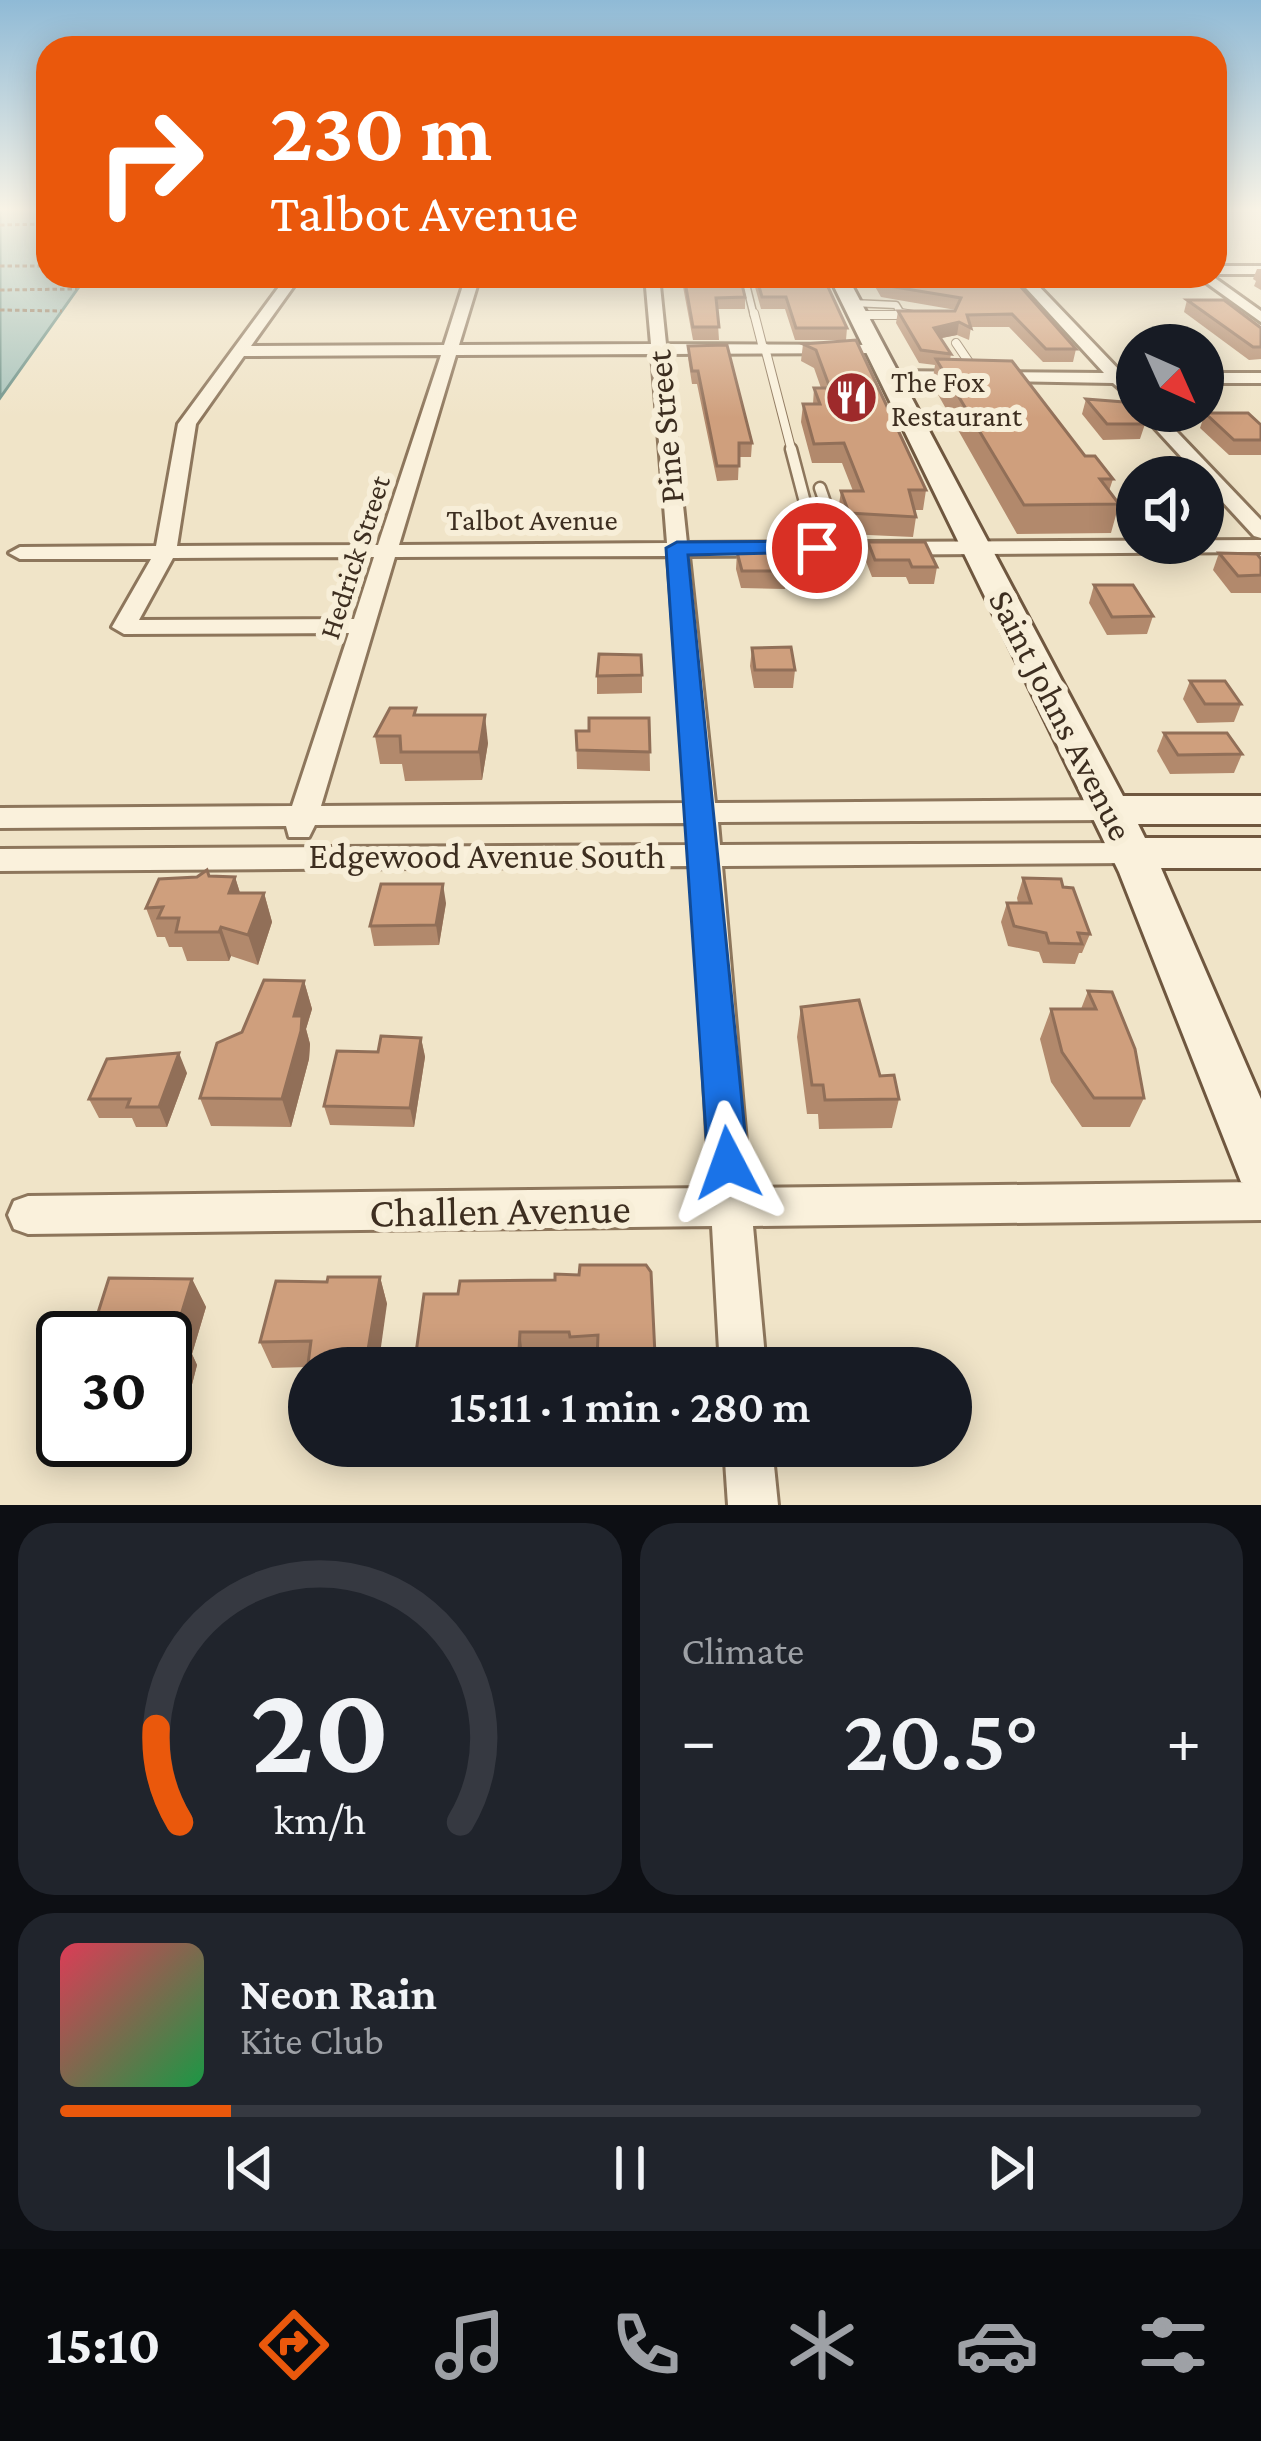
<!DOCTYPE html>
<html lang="en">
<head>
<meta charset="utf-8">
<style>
	body { margin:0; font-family:"Crimson Pro",serif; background:#20242c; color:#f1f3f6; height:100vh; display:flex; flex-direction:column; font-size:45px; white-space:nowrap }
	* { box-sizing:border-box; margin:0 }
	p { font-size:39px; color:#9ea1a6 }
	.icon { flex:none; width:66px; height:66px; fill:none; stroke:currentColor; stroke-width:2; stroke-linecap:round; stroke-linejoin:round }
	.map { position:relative; height:1505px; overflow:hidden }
	.details { display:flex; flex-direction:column; gap:18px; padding:18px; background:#0d0f14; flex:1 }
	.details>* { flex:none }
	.hud { position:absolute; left:36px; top:36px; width:1191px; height:252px; border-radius:36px; box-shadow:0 6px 30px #0003; background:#ea580c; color:#fff; overflow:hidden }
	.needle { width:78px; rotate:135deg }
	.controls { position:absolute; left:1116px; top:324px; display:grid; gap:24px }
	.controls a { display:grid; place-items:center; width:108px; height:108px; border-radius:50%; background:#171b24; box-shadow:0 6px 30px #0003; font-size:60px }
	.speed { position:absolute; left:36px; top:1311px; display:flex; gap:24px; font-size:60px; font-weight:700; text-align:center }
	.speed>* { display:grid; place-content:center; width:156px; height:156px; border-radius:50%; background:#171b24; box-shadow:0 6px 30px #0003; line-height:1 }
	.speed .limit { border:6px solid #111; border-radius:18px; background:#fff; color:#111 }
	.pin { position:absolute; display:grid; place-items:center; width:102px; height:102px; color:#fff; margin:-51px; border:6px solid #fff; border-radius:50%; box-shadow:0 3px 12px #0007 }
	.me { position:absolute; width:132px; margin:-66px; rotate:356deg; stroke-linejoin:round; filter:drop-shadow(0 0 9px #0008) }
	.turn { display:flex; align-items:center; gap:42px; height:252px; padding:0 36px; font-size:54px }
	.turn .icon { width:156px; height:156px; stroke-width:2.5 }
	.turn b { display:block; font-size:84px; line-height:102px }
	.big { font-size:90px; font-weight:600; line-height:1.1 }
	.details .widget { flex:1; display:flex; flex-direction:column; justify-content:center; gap:18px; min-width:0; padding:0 42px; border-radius:36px; background:#20242c }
	.details .dial { align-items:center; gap:0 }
	.dial svg { height:312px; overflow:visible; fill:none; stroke:#363941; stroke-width:7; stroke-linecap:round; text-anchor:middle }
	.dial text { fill:#f1f3f6; stroke:none }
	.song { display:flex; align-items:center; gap:36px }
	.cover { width:144px; height:144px; border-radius:18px; background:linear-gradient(135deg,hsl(350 70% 55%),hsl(140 70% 35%)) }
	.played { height:12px; border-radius:6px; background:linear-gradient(90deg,#ea580c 15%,#363941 15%) }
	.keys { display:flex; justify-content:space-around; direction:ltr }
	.heat { display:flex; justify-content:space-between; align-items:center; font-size:66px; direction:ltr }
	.details .tiles { flex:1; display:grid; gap:18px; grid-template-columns:1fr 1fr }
	.widget:last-child { grid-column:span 2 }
	.trip { position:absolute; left:288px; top:1347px; width:684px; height:120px; border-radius:60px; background:#171b24; box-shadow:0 6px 30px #0003; font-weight:600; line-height:120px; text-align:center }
	.tabs { display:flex; height:192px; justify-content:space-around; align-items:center; background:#090b0e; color:#9ea1a6 }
	.tabs .icon { width:84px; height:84px }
	.tabs .on { color:#ea580c }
	.tabs b { font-size:54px; color:#f1f3f6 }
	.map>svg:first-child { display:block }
	.water { fill:#a9c4bc; stroke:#6f938a; stroke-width:3 }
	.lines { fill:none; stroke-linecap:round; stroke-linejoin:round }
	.service-far2-casing { stroke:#8d765c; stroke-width:9 }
	.service-far1-casing { stroke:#8d765c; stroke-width:10 }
	.service-casing { stroke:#8d765c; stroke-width:15 }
	.minor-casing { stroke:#8d765c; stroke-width:6 }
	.secondary-casing { stroke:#6f573f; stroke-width:6 }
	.path { stroke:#8d765c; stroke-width:3; stroke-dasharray:4.5 3; stroke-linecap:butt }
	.service-far2 { stroke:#faf1dc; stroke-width:6 }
	.service-far1 { stroke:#faf1dc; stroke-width:8 }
	.service { stroke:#faf1dc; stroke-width:10 }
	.minor { fill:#faf1dc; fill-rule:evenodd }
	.secondary { fill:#faf1dc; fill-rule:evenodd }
	.wall { fill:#b2896c }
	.shaded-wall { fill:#916f58 }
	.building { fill:#cf9f7d; stroke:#916f58; stroke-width:3 }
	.route { fill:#1a73e8; stroke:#114b97; stroke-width:3 }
	.labels { text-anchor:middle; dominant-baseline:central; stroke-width:12; stroke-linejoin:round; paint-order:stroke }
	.far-poi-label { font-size:30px; fill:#3d2e20; stroke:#f7eed8; text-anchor:start }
	.far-street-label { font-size:30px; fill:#3d2e20; stroke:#f7eed8 }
	.street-label { font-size:36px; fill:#3d2e20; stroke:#f7eed8 }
	.near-street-label { font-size:42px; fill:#3d2e20; stroke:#f7eed8 }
</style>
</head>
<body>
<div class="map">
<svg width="1261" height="1505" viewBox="0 0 1261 1505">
	<rect width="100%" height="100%" fill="#f0e4c8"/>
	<path class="water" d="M 0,208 L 48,208 L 48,276 L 79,276 L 81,284 L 0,398 Z"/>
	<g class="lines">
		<defs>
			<g id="service-far2">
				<path d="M 744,276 L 754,316"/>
				<path d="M 852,303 L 896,305 L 902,315 L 913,315"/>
				<path d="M 858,315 L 902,315"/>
			</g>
			<g id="service-far1">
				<path d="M 754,313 L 763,348"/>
				<path d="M 901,313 L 913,315"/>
				<path d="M 858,315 L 902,315"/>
				<path d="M 956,343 L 975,371"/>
				<path d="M 765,348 L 792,452"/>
			</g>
			<g id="service">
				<path d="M 791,449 L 817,548"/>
				<path d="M 820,488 L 841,548"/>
			</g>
			<g id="minor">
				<rect x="1215" y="266" width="46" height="8"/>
				<path d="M 287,276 L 301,276 L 251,346 L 444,345 L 466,276 L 480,276 L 459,345 L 651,344 L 645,276 L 659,276 L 666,344 L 879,345 L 882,348 L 874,353 L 667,354 L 687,543 L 1261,540 L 1261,552 L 689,556 L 715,803 L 1109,800 L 1123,810 L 1109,820 L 718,822 L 720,845 L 1131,843 L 1142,846 L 1146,853 L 1142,860 L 1131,863 L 722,866 L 750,1188 L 1261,1182 L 1261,1220 L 753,1226 L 766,1368 L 720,1368 L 712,1226 L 28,1234 L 14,1229 L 8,1215 L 14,1201 L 28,1196 L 710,1188 L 692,866 L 0,871 L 0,849 L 690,845 L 689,823 L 315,825 L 309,837 L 289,837 L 286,826 L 0,828 L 0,808 L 292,806 L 349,633 L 124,634 L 112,627 L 151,559 L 20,559 L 9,553 L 20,547 L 156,546 L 178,424 ZM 652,354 L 667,543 L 399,545 L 456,355 ZM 441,355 L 378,545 L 177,546 L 196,424 L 244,356 ZM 668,556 L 687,803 L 321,806 L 395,557 ZM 374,557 L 354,619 L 139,620 L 173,558 Z"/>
				<path d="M 1015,276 L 1029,276 L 1122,373 L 1137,373 L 1137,383 L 1131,383 L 1137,389 L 1137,404 L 1113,383 L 883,379 L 883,373 L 889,371 L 1104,373 Z"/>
				<path d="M 1197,276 L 1212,276 L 1261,311 L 1261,322 Z"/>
				<rect x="1203" y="373" width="58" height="10"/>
				<path d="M 1139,411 L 1157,411 L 1261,520 L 1261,538 L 1254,536 Z"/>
				<path d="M 724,1446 L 772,1446 L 778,1505 L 728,1505 Z"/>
			</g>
			<path id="secondary" d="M 829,276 L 847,276 L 1123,796 L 1261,796 L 1261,824 L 1138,824 L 1145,838 L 1261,838 L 1261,868 L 1161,868 L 1261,1099 L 1261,1190 L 1241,1182 L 1119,872 Z"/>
		</defs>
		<use href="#service-far2" class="service-far2-casing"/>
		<use href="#service-far1" class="service-far1-casing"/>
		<use href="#service" class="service-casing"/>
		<use href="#minor" class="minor-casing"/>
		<use href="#secondary" class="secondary-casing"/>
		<g class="path">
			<path d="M 0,225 L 48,224"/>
			<path d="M 0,266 L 48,266"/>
			<path d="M 0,290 L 77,289"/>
			<path d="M 0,310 L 62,311"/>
		</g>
		<use href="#service-far2" class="service-far2"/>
		<use href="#service-far1" class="service-far1"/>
		<use href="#service" class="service"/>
		<use href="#minor" class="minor"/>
		<use href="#secondary" class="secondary"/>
	</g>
	<g class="wall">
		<path d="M 1257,269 L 1261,269 L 1261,290 L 1254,286 L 1256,281 L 1253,279 Z"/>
		<path d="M 681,276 L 740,276 L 745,297 L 745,309 L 717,309 L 719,340 L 693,340 Z"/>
		<path d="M 752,276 L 823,276 L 847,328 L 846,340 L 795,340 L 785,309 L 761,309 Z"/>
		<path d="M 869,276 L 1011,276 L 1076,349 L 1073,362 L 1043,362 L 1009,327 L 971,327 L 969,340 L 957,335 L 941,338 L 951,354 L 950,360 L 1085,456 L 1113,479 L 1109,491 L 1119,504 L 1111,533 L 1017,534 L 932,384 L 935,365 L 919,363 L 896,323 L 898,311 L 956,310 L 881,297 Z"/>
		<path d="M 1187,300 L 1261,328 L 1261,359 L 1249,360 L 1184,312 Z"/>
		<path d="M 856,340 L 926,490 L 923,510 L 915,510 L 916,517 L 913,537 L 846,534 L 838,511 L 841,491 L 853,491 L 842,463 L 812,463 L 801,422 L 803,404 L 813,404 L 814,388 L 821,388 L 814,368 L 801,361 L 803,344 Z"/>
		<path d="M 688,346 L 752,443 L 751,457 L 739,457 L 738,480 L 717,481 L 697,384 L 692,384 L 688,358 Z"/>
		<path d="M 1086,399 L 1145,424 L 1140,439 L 1103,440 L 1082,414 Z"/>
		<path d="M 1205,413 L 1261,425 L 1261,455 L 1229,455 L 1200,428 Z"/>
		<path d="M 868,542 L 937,567 L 934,584 L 909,584 L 906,577 L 872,577 L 865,559 Z"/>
		<path d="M 737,552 L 787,571 L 785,589 L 741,588 L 736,569 Z"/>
		<path d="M 1219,553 L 1261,559 L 1261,593 L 1231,593 L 1213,570 Z"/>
		<path d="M 1094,585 L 1153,616 L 1147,634 L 1107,635 L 1089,603 Z"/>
		<path d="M 752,648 L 795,670 L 793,688 L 754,688 L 750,666 Z"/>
		<path d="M 642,675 L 642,693 L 597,694 L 597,676 Z"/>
		<path d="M 1190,681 L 1241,704 L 1234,722 L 1197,723 L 1183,699 Z"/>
		<path d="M 417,715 L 488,743 L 482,780 L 405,781 L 402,764 L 380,764 L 375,736 Z"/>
		<path d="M 649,718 L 650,771 L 577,769 L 576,731 L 589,731 Z"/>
		<path d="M 1164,733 L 1242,754 L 1234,773 L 1170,774 L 1157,751 Z"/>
		<path d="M 209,876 L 235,877 L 240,893 L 264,893 L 272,922 L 258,965 L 231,956 L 229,961 L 187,961 L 182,947 L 169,947 L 165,937 L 157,937 L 146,908 Z"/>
		<path d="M 1023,878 L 1063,887 L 1090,934 L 1082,953 L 1079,953 L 1075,964 L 1043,963 L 1039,952 L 1008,946 L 1001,922 L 1007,903 L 1018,903 L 1017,898 Z"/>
		<path d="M 446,903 L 439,945 L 374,946 L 370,926 Z"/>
		<path d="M 304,981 L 312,1009 L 306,1029 L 310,1044 L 309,1059 L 291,1127 L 211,1126 L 200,1098 L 242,1032 Z"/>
		<path d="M 1088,991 L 1144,1098 L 1130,1127 L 1082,1127 L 1051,1082 L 1040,1039 L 1051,1009 L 1081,1009 Z"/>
		<path d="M 801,1007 L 880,1076 L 899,1099 L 892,1128 L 819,1129 L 818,1114 L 807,1114 L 797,1037 Z"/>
		<path d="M 421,1038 L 425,1057 L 414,1127 L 330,1125 L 324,1106 L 378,1052 Z"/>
		<path d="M 187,1073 L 167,1127 L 136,1127 L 132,1118 L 99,1118 L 89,1099 Z"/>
		<path d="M 579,1275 L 655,1355 L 655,1368 L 598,1368 L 597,1358 L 572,1360 L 571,1355 L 523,1355 L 458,1294 Z"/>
		<path d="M 380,1277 L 387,1304 L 309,1368 L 309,1427 L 302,1411 L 308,1367 L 272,1368 L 260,1342 Z"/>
		<path d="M 192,1279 L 206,1307 L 192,1354 L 197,1365 L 188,1400 L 165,1401 L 165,1338 Z"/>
	</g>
	<g class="shaded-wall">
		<path d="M 959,322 L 957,335 L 932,340 L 934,328 Z"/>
		<path d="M 485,715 L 488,743 L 482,780 L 479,752 Z"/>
		<path d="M 235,877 L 244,906 L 229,893 Z"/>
		<path d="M 443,884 L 446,903 L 439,945 L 436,925 Z"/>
		<path d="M 264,893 L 272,922 L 258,965 L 248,935 Z"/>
		<path d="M 221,927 L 231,956 L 229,961 L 219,932 Z"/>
		<path d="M 304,981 L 312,1009 L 306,1029 L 310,1044 L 309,1059 L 291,1127 L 282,1099 L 294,1016 Z"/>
		<path d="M 421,1038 L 425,1057 L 414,1127 L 410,1108 Z"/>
		<path d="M 179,1053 L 187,1073 L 167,1127 L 159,1107 Z"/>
		<path d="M 380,1277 L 387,1304 L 378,1368 L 365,1368 Z"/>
		<path d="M 192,1279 L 206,1307 L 192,1354 L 197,1365 L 188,1400 L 173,1374 L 174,1338 Z"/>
		<path d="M 520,1332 L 523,1355 L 523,1368 L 518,1368 Z"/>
	</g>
	<g class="building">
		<path d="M 684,276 L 740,276 L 745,297 L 716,298 L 719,327 L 693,327 Z"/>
		<path d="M 756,276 L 823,276 L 847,328 L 796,328 L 786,297 L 762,297 Z"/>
		<path d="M 877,276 L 1011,276 L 1076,349 L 1046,349 L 1012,314 L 967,315 L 971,328 L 959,322 L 934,328 L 951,354 L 921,350 L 898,311 L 955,311 L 961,298 L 882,285 Z"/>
		<path d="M 1187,300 L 1224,300 L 1261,328 L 1261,347 L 1253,347 Z"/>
		<path d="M 856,340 L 926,490 L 909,490 L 916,517 L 849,513 L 841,491 L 863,491 L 844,443 L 814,444 L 803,404 L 820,404 L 814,388 L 830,388 L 816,350 L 803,344 Z"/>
		<path d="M 727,345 L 752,443 L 739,443 L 739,466 L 717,466 L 698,371 L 692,371 L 688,346 Z"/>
		<path d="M 936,359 L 1012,361 L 1085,456 L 1095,456 L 1113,479 L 1100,479 L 1119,504 L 1024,505 Z"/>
		<path d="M 1086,399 L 1124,402 L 1145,424 L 1107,424 Z"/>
		<path d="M 1205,413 L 1248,413 L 1261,425 L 1261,440 L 1234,440 Z"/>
		<path d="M 868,542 L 925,542 L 937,567 L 912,567 L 909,560 L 875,560 Z"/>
		<path d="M 737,552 L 783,552 L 787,571 L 742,571 Z"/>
		<path d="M 1219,553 L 1257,554 L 1261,559 L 1261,575 L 1238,576 Z"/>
		<path d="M 1094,585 L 1133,585 L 1153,616 L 1112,617 Z"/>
		<path d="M 791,647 L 795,670 L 755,670 L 752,648 Z"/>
		<path d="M 599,654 L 641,655 L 642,675 L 597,676 Z"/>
		<path d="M 1190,681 L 1225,681 L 1241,704 L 1205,704 Z"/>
		<path d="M 390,708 L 416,708 L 414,715 L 485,715 L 479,752 L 401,752 L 400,736 L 375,736 Z"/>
		<path d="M 589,718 L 649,718 L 650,752 L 577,750 L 576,731 L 589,731 Z"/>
		<path d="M 1164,733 L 1227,733 L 1242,754 L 1178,755 Z"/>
		<path d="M 207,870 L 209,876 L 235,877 L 229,893 L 264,893 L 248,935 L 221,927 L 219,932 L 176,932 L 179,918 L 158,918 L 163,907 L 146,908 L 159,879 L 197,877 Z"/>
		<path d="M 1023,878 L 1061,879 L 1063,887 L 1073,888 L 1090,934 L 1078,933 L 1082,944 L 1049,943 L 1046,933 L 1014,926 L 1007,903 L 1031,903 Z"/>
		<path d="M 381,884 L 443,884 L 436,925 L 370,926 Z"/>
		<path d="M 264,980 L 304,981 L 294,1016 L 302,1016 L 301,1031 L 282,1099 L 200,1098 L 217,1043 L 242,1032 Z"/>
		<path d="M 1088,991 L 1112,992 L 1135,1049 L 1144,1098 L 1094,1098 L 1062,1052 L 1051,1009 L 1096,1009 Z"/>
		<path d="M 859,1000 L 880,1076 L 894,1075 L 899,1099 L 825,1100 L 823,1085 L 812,1085 L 801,1007 Z"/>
		<path d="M 381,1036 L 421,1038 L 410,1108 L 324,1106 L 337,1051 L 378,1052 Z"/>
		<path d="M 179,1053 L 159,1107 L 127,1107 L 130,1099 L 89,1099 L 107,1059 Z"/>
		<path d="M 580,1265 L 646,1265 L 651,1272 L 655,1355 L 597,1360 L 598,1335 L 570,1337 L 569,1332 L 520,1332 L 518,1368 L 414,1368 L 424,1294 L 458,1294 L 460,1281 L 555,1280 L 555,1274 L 579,1275 Z"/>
		<path d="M 328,1277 L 380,1277 L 365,1368 L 309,1368 L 309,1411 L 302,1411 L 311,1341 L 260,1342 L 276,1281 L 327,1282 Z"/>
		<path d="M 109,1278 L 192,1279 L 174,1338 L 183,1338 L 173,1374 L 165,1375 L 165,1338 L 90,1338 Z"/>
	</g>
	<linearGradient id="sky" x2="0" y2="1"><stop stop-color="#8fbad6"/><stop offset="0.5" stop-color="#f8f3e6"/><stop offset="1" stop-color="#f8f3e6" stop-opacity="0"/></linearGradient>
	<rect width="1261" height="418" fill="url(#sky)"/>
	<path class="route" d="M 817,541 L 824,543 L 824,552 L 688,555 L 748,1163 L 742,1176 L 728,1181 L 714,1176 L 708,1163 L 666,548 L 677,542 Z"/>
	<defs>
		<symbol id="restaurant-disc" viewBox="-11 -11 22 22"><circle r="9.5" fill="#9e2a2b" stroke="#f7eed8"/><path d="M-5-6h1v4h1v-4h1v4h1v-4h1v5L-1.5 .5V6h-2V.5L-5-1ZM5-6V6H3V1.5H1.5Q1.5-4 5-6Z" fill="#fff"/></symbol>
	</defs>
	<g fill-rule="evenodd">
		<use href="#restaurant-disc" x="822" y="368" width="59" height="59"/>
	</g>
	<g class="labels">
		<g class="far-poi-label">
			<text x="891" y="381">The Fox<tspan x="891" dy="34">Restaurant</tspan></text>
		</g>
		<g class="far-street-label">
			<text x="532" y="519">Talbot Avenue</text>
			<text transform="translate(354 557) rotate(-72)">Hedrick Street</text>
		</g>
		<g class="street-label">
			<text transform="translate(665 427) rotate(-95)">Pine Street</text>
			<text transform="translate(1061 715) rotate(63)">Saint Johns Avenue</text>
			<text x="487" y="856">Edgewood Avenue South</text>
		</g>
		<g class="near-street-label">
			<text transform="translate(500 1210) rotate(-1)">Challen Avenue</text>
		</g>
	</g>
</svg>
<div class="controls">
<a><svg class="needle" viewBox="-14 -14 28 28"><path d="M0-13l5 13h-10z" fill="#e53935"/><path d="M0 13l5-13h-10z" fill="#9ea1a6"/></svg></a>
<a><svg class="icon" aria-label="sound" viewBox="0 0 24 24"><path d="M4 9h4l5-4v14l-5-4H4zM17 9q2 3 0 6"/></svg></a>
</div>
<div class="speed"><div class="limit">30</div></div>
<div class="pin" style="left:817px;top:548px;background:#d93025"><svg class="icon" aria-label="arrive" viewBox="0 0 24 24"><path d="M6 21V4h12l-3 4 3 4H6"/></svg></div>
<svg class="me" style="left:728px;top:1163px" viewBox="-20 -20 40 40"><path d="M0-17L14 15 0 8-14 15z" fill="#1a73e8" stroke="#fff" stroke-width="4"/></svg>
<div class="trip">15:11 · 1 min · 280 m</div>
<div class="hud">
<div class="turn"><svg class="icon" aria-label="right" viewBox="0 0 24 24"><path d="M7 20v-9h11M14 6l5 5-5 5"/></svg><div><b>230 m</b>Talbot Avenue</div></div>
</div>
</div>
<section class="details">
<div class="tiles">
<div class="widget dial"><svg viewBox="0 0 100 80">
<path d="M14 69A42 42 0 1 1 86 69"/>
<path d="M14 69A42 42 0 0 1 8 45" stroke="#ea580c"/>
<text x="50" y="56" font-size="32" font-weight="700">20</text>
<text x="50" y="72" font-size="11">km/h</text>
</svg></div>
<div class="widget"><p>Climate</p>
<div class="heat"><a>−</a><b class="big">20.5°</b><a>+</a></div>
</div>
<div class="widget">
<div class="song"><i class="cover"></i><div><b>Neon Rain</b><p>Kite Club</p></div></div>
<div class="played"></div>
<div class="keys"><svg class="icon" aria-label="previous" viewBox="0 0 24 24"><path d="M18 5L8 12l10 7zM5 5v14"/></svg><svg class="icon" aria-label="pause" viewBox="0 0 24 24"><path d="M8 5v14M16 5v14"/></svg><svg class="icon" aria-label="next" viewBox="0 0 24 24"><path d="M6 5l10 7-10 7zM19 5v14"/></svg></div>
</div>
</div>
</section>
<nav class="tabs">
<b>15:10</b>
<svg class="icon on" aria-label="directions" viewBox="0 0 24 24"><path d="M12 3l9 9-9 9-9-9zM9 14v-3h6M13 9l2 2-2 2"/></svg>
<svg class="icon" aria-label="music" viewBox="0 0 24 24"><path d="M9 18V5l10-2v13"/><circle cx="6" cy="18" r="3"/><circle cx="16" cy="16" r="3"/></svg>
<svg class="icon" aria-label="phone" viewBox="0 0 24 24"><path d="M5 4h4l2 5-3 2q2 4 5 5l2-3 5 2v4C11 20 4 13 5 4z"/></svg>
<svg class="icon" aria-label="climate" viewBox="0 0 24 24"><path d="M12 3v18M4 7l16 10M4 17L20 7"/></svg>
<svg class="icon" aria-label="car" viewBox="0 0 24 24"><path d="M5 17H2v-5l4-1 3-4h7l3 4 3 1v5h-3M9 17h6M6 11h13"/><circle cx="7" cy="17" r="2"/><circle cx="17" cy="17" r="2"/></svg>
<svg class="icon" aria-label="filters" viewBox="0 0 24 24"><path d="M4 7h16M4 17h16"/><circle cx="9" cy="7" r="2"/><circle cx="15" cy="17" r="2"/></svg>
</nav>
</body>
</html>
